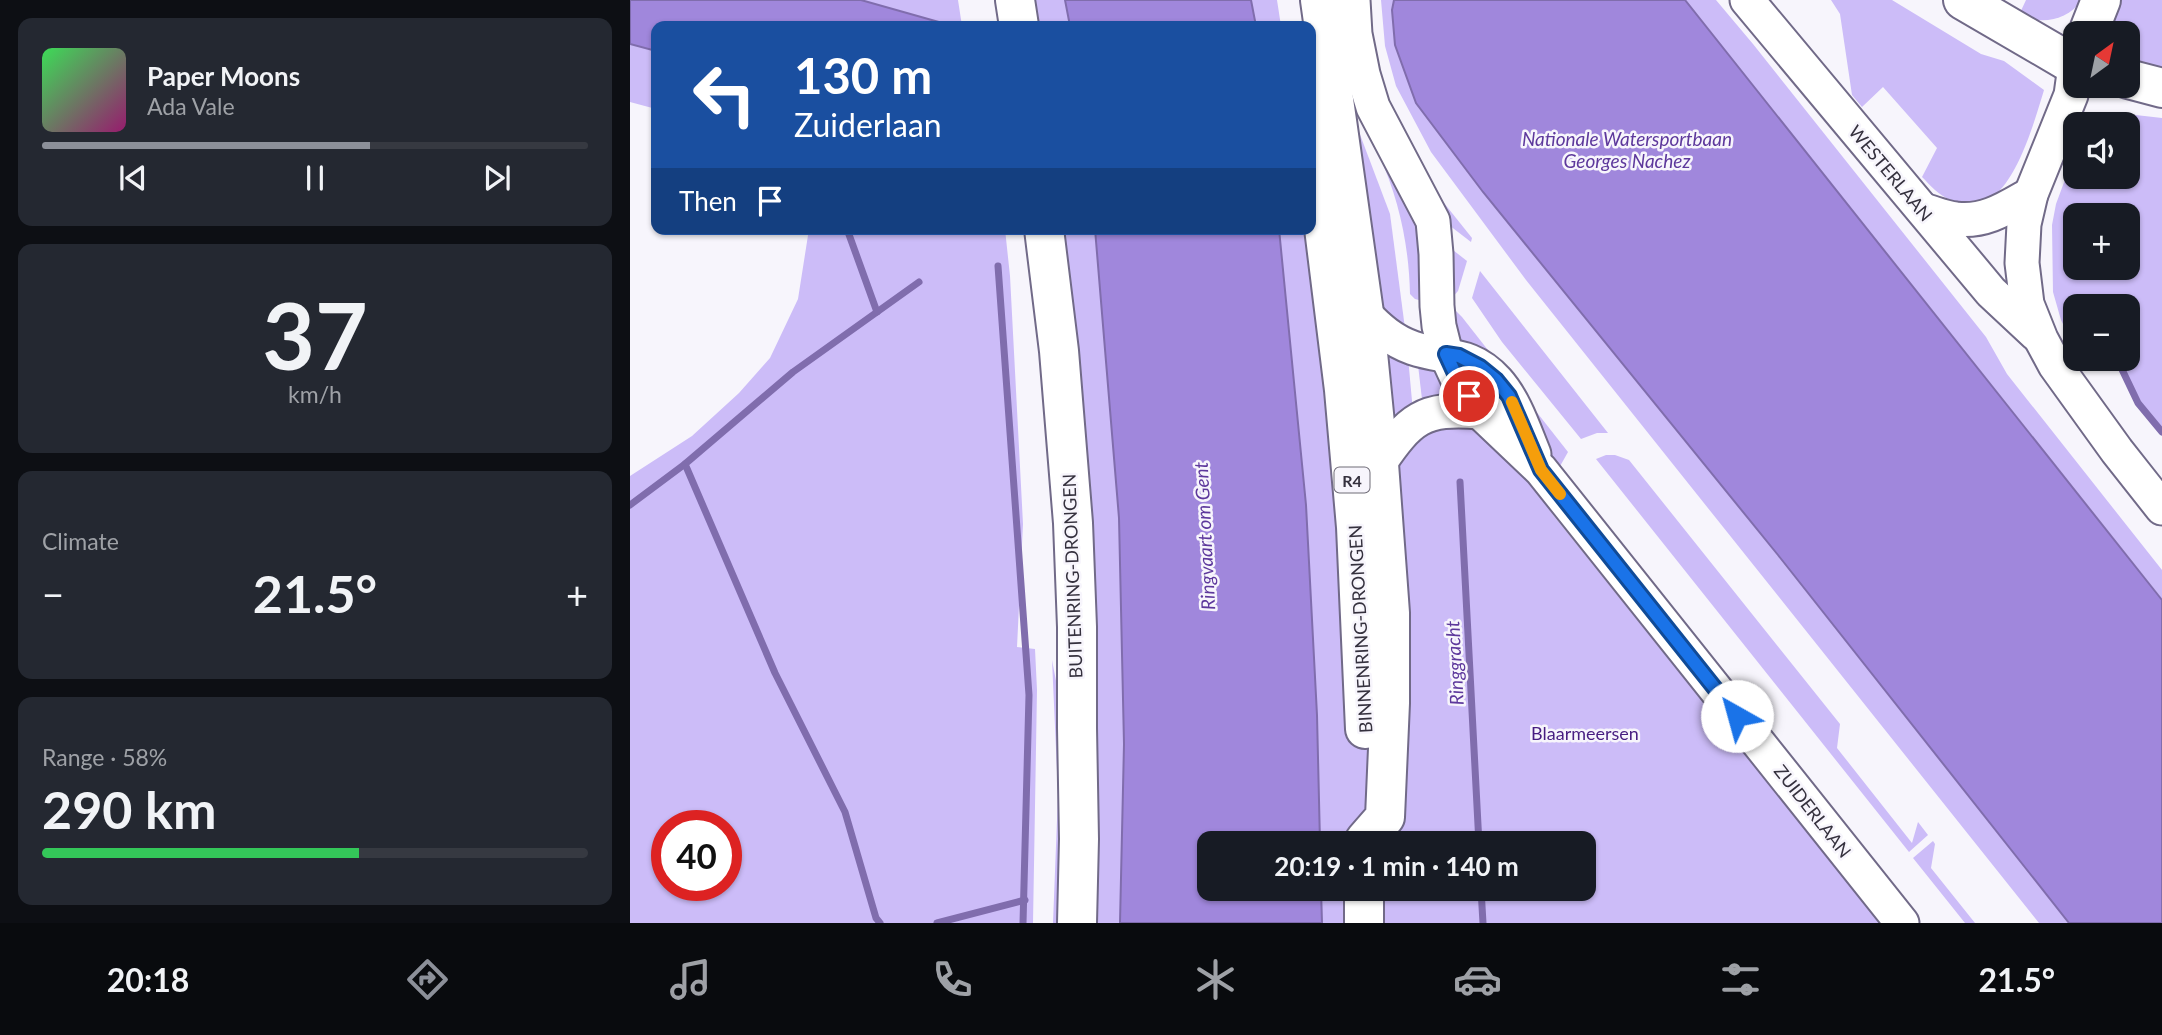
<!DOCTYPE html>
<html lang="en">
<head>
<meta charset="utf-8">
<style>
	body { margin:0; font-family:Lato,sans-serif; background:#242831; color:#f1f3f6; height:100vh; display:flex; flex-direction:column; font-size:26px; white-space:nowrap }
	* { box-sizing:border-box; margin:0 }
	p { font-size:23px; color:#9ea1a6 }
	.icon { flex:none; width:38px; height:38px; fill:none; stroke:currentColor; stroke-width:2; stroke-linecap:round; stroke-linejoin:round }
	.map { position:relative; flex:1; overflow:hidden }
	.side { display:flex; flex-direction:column; gap:18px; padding:18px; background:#0d0f14; width:630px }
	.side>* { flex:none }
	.hud { position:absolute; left:21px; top:21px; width:665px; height:214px; border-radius:14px; box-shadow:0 2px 5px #0004; background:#1a4fa0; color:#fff; overflow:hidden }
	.needle { width:46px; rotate:33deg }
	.tools { position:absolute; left:1433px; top:21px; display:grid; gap:14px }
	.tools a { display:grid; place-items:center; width:77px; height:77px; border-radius:14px; background:#171b24; box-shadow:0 2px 5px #0004; font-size:35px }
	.speed { position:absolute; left:21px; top:810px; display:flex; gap:14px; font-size:35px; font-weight:700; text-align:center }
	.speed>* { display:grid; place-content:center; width:91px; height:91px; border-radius:50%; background:#171b24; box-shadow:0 2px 5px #0004; line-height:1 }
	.speed .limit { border:10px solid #d22; background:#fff; color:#111 }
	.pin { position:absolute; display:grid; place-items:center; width:60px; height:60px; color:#fff; margin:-30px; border:4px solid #fff; border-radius:50%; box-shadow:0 2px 7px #0007 }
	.me { position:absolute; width:77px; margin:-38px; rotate:322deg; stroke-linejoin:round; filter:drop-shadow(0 0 5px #0008) }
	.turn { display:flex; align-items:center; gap:24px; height:147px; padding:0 28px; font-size:32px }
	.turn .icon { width:91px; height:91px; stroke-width:2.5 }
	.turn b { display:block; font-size:49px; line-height:60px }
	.then { display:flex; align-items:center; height:66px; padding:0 28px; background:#0003; gap:14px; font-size:26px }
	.big { font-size:52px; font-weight:700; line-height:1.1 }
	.side .tile { flex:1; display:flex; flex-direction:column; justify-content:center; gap:10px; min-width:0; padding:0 24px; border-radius:14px; background:#242831 }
	.side .dial { align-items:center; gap:0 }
	.dial b { font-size:91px; line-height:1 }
	.song { display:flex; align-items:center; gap:21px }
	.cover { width:84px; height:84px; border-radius:10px; background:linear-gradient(135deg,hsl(130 70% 55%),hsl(320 70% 35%)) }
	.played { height:7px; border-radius:4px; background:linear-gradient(90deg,#8c9099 60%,#363941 60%) }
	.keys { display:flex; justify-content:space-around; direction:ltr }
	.heat { display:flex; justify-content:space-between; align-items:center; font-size:38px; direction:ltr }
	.charge { height:10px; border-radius:5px; background:linear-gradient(90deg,#34c759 58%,#363941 0) }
	.trip { position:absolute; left:567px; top:831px; width:399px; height:70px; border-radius:14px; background:#171b24; box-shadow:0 2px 5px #0004; font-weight:700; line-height:70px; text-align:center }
	.menu { display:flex; height:112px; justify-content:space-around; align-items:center; background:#090b0e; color:#9ea1a6 }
	.menu .icon { width:49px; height:49px }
	.menu .current { color:#8c9099 }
	.menu b { font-size:32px; color:#f1f3f6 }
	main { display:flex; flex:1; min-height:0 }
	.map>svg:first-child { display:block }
	.green { fill:#ccbcf8; fill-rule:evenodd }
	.water { fill:#a087dc; stroke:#806dad; stroke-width:2 }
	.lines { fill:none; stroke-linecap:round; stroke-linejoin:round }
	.stream { stroke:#806dad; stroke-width:7 }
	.minor-casing { stroke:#716a88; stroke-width:37 }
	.highway-casing { stroke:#716a88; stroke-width:42 }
	.minor { stroke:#fff; stroke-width:33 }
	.highway { stroke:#fff; stroke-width:38 }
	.route-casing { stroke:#114b97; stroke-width:18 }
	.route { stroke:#1a73e8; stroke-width:12 }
	.slow { stroke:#f59e0b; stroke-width:12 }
	.labels { text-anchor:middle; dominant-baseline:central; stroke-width:5; stroke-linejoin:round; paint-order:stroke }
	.shield { fill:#f7f5fc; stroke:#6f6c77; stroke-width:2 }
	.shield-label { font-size:16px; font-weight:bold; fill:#35313e }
	.street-label { font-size:18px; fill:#35313e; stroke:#f7f5fc }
	.park-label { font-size:18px; fill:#471d81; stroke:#f7f5fc }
	.water-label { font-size:19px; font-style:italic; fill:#5d389c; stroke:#f7f5fc }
</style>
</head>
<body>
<main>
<section class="side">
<div class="tile">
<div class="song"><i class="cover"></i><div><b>Paper Moons</b><p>Ada Vale</p></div></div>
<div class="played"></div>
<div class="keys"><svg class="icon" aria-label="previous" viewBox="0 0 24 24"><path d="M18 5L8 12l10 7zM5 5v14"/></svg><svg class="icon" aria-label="pause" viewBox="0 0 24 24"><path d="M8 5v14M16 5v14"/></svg><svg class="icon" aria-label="next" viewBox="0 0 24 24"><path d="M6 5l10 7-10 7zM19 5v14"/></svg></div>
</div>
<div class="tile dial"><b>37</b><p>km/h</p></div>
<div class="tile"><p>Climate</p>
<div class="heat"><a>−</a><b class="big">21.5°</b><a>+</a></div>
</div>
<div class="tile"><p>Range · 58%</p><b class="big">290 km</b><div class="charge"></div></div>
</section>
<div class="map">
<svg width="1532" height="923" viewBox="0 0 1532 923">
	<rect width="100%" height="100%" fill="#f7f5fc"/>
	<g class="green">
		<path d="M 232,0 L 328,0 L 332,26 L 323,26 Z"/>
		<path d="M 402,0 L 435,0 L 440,26 L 406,26 Z"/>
		<path d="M 621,0 L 647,0 L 651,26 L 626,26 Z"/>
		<path d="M 751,0 L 764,0 L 762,11 L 765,45 L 786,103 L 853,192 L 1148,555 L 1439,923 L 1409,923 L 896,280 L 801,152 L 766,86 L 755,46 Z"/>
		<path d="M 1055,0 L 1086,0 L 1123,44 L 1356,337 L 1377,374 L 1532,570 L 1532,599 Z"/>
		<path d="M 1201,0 L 1262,0 L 1351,54 L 1374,61 L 1414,90 C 1405,120 1390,172 1367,193 C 1356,204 1335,206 1321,200 C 1309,196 1300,185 1292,177 L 1307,148 L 1253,87 L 1232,107 L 1222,95 L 1210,14 Z"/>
		<path d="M 1396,0 L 1452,0 C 1437,21 1411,25 1389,15 Z"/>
		<path d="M 1481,0 L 1532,0 L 1532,72 L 1498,61 L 1498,33 L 1467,33 Z"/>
		<path d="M 0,44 L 26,51 L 26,109 L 0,102 Z"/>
		<path d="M 1497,114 L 1532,118 L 1532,432 L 1508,403 L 1487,359 L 1498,359 L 1498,306 L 1446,306 L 1445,342 L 1443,344 L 1431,320 L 1423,292 L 1422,225 L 1426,204 L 1443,158 L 1445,153 L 1446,177 L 1498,177 L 1498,124 L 1476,124 ZM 1446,215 L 1498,215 L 1498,268 L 1446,268 Z"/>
		<path d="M 726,124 L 760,214 L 776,336 L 744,306 Z"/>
		<path d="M 756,153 L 784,200 L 796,302 L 785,299 L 780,294 C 779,246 769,199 749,155 Z"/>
		<path d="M 802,188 L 842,238 L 841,242 L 815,222 Z"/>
		<path d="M 179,229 L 375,229 L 380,276 L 393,524 L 387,647 L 405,649 L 407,690 L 403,923 L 0,923 L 0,476 L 62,436 L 109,393 L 140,358 L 168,299 ZM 37,826 L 96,826 L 96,886 L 37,886 Z"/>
		<path d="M 433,229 L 465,229 L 489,518 L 494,744 L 490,923 L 465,923 L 468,724 L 462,525 Z"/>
		<path d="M 649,229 L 679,229 L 762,470 L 795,427 L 845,424 L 888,464 L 924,516 L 1250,923 L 692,923 L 691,889 L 954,889 L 954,844 L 690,843 L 687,715 L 676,505 Z"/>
		<path d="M 814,243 L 837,261 L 828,291 L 821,299 Z"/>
		<path d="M 850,271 L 978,433 L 967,433 L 951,439 L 872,342 L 842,298 Z"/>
		<path d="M 826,311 L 832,317 L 938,452 L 929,468 L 829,346 L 816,312 Z"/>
		<path d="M 747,341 L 778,357 L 783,412 L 756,439 Z"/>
		<path d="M 811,361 L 826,393 L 793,408 L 788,365 Z"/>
		<path d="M 976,455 L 985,455 L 999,460 L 1210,724 L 1207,748 L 1282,843 L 1288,822 L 1298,835 L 1279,852 L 966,459 Z"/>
		<path d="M 422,660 L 435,728 L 431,923 L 423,923 L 428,794 Z"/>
		<path d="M 1303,841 L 1305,844 L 1301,868 L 1345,923 L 1335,923 L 1283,858 Z"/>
	</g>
	<g class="water">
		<path d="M 0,0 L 231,0 L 323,26 L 26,26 L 26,51 L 0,44 Z"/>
		<path d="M 435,0 L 621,0 L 626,26 L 440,26 Z"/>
		<path d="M 764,0 L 1055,0 L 1532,600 L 1532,923 L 1439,923 L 1148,555 L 853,192 L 786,103 L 765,45 L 762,10 Z"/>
		<path d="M 465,229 L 649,229 L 676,505 L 687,715 L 690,843 L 579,844 L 579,889 L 691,889 L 692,923 L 490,923 L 494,744 L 489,518 Z"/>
	</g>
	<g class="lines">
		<g class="stream">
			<path d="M 217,229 L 247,312"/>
			<path d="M 368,266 L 399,695 L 393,923"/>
			<path d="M 1487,359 L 1508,403 L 1532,432"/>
			<path d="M 830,482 L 849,844"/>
			<path d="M 0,505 L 55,464"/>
			<path d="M 851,889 L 853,923"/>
			<path d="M 250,923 L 246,918 L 215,812 L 145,673 L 55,464 L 163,372 L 289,282"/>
			<path d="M 307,923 L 395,900"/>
		</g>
		<defs>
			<g id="minor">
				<path d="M 723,0 L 725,34 L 733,74 L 743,107 L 803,221 L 806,254 L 807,306 L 809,326 L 816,354 L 828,380 L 850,412 L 911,470 L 1272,923"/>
				<path d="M 1117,0 L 1361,292 L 1406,334"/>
				<path d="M 1445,66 L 1441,95 L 1401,194 L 1394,224 L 1392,263 L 1397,304 L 1411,339 L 1425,365 L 1487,451 L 1532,508"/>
				<path d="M 1293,210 C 1304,213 1315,218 1326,219 C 1355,223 1378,207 1401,194"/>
				<path d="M 734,313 C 749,329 763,341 783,348 C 815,359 840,351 867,381 C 885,401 894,430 904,454"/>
				<path d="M 749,464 C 780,419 792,407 850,412"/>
			</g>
			<g id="highway">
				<path d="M 385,0 L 389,26"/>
				<path d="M 690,0 L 734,313 L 749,464 L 760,613 L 760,703 L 755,817 L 735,840"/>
				<path d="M 1333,0 L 1446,66"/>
				<path d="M 1458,33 L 1471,0"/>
				<path d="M 1498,79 L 1532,88"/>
				<path d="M 681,123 L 714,390 L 726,527 L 735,729"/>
				<path d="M 414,229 L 429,351 L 443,523 L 447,627 L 447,728 L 449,839 L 447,923"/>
				<path d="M 734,923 L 734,889"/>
			</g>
		</defs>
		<use href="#minor" class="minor-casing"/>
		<use href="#highway" class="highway-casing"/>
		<use href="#minor" class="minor"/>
		<use href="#highway" class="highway"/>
	</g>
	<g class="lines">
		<defs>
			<path id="route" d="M 839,396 L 828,380 L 816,354 L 829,356 L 850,367 L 866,380 L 879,396 L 911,470 L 1107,716"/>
		</defs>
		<use href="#route" class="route-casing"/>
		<use href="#route" class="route"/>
		<path class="slow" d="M 882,402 L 911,470 L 930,494"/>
	</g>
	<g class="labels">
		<rect class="shield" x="704.5" y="467.5" width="35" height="25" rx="5"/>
		<g class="shield-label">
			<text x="722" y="480">R4</text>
		</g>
		<g class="street-label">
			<text transform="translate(1261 173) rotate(50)">WESTERLAAN</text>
			<text transform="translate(442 576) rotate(-92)">BUITENRING-DRONGEN</text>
			<text transform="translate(730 629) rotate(-93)">BINNENRING-DRONGEN</text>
			<text transform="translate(1183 811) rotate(52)">ZUIDERLAAN</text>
		</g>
		<g class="park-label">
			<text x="955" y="733">Blaarmeersen</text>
		</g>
		<g class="water-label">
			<text x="997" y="138">Nationale Watersportbaan<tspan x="997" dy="22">Georges Nachez</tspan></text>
			<text transform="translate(574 536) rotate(-93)">Ringvaart om Gent</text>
			<text transform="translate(824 663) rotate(-93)">Ringgracht</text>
		</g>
	</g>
</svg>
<div class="tools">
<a><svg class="needle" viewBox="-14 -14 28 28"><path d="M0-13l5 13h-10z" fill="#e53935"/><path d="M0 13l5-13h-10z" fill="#9ea1a6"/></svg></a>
<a><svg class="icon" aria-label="sound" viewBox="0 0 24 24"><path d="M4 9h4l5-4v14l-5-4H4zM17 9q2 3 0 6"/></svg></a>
<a>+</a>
<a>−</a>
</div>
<div class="speed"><div class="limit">40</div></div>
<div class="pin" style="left:839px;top:396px;background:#d93025"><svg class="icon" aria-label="arrive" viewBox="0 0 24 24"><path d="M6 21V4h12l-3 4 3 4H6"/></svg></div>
<svg class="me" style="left:1107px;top:716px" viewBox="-20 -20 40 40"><circle r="19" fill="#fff"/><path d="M0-13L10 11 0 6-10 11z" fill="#1a73e8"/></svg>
<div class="trip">20:19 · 1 min · 140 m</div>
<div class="hud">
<div class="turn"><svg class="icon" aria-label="left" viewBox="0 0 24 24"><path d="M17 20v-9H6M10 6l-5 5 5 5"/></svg><div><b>130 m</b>Zuiderlaan</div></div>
<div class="then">Then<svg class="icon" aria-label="arrive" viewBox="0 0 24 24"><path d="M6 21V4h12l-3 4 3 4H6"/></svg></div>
</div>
</div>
</main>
<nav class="menu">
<b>20:18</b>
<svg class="icon current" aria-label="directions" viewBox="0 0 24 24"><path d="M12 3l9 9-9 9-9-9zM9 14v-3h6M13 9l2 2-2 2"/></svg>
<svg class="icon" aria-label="music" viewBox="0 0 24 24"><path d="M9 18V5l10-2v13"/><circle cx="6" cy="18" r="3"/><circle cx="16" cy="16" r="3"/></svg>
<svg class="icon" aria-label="phone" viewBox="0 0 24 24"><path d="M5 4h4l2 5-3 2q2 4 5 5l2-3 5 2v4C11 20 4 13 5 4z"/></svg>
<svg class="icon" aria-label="climate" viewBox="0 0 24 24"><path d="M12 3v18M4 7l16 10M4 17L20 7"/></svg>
<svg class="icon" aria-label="car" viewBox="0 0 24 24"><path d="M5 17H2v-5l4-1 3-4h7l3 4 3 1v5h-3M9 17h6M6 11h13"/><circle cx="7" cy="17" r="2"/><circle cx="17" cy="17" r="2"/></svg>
<svg class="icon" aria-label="filters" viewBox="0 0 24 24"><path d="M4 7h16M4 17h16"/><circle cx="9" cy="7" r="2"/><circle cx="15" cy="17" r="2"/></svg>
<b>21.5°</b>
</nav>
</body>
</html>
